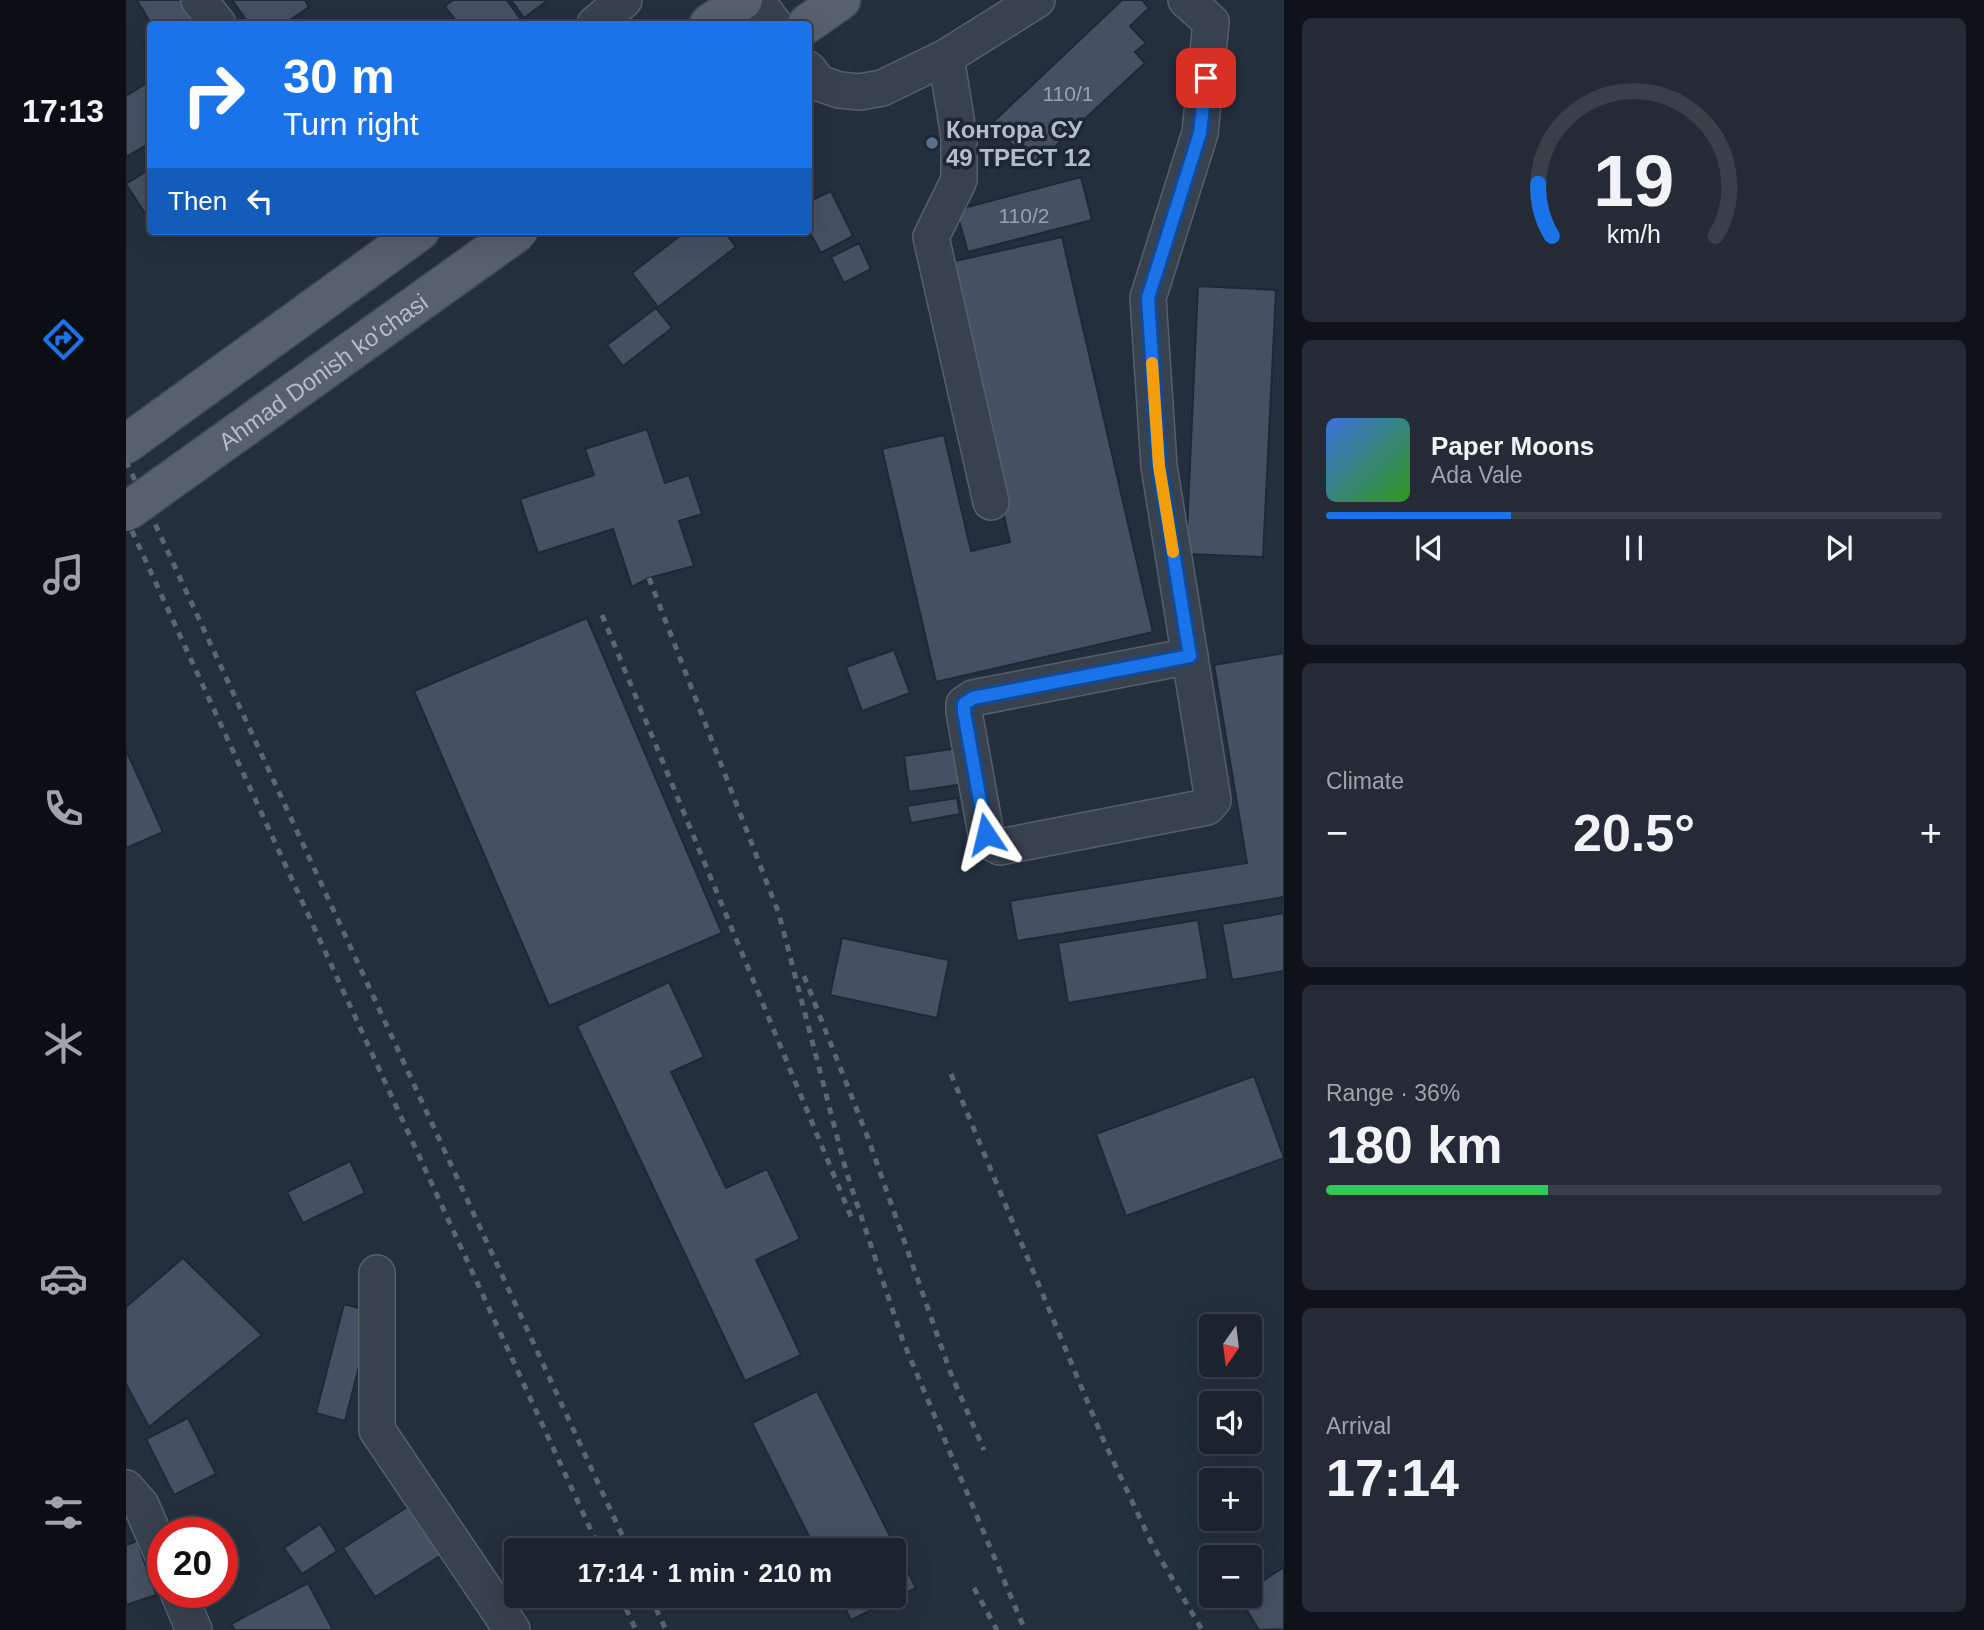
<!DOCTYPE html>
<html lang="en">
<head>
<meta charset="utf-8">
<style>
	body { margin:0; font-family:Arial,sans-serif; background:#242b36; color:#f1f3f6; height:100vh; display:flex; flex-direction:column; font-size:26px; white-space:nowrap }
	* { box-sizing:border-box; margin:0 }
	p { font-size:23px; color:#a0a4aa }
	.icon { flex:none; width:38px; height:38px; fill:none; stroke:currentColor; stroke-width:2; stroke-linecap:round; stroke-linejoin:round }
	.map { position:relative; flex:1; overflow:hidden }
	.side { display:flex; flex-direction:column; gap:18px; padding:18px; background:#0f1319; width:700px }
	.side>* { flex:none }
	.hud { position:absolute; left:21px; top:21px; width:665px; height:214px; border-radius:7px; box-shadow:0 7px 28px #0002,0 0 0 2px #39404a; background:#1a73e8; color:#fff; overflow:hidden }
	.needle { width:46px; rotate:194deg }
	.tools { position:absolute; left:1073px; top:1314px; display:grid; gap:14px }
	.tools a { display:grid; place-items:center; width:63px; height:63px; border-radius:7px; background:#1b232e; box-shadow:0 7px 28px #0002,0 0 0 2px #39404a; font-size:35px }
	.speed { position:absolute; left:21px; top:1517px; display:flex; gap:14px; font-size:35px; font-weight:700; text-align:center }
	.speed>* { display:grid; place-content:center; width:91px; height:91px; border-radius:50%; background:#1b232e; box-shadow:0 7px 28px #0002,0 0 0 2px #39404a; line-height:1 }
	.speed .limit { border:10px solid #d22; background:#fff; color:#111 }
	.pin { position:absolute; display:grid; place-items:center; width:60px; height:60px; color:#fff; margin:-30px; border-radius:14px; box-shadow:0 4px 10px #0006 }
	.me { position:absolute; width:77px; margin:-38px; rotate:350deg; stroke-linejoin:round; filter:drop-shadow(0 0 5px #0008) }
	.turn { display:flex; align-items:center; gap:24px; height:147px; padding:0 21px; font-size:32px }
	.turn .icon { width:91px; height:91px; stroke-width:2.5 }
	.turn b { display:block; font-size:49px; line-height:60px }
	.then { display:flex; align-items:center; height:66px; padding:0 21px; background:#0003; gap:14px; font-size:26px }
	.big { font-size:52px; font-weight:700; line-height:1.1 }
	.side .tile { flex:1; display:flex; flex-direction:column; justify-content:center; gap:10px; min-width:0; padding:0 24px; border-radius:10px; background:#242b36 }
	.side .dial { align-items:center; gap:0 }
	.dial svg { height:182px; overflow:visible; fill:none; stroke:#39404a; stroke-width:7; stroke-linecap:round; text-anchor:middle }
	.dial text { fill:#f1f3f6; stroke:none }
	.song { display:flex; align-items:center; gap:21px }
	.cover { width:84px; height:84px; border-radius:10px; background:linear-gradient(135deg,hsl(220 70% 55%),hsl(110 70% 35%)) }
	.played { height:7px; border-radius:4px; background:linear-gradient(90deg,#1a73e8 30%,#39404a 30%) }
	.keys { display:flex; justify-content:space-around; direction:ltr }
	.heat { display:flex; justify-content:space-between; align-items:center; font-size:38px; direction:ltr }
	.charge { height:10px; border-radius:5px; background:linear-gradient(90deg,#34c759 36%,#39404a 0) }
	.trip { position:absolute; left:378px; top:1538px; width:402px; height:70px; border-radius:7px; background:#1b232e; box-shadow:0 7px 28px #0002,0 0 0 2px #39404a; font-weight:700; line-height:70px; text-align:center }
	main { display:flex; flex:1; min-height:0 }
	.menu { display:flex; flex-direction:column; width:126px; justify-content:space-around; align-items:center; background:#0b0e12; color:#a0a4aa }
	.menu .icon { width:49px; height:49px }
	.menu .selected { color:#1a73e8 }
	.menu b { font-size:32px; color:#f1f3f6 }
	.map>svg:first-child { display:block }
	.building { fill:#455162; stroke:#1f2835; stroke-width:2 }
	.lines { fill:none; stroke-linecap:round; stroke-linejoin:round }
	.minor-casing { stroke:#565f6c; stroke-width:38 }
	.major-casing { stroke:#414a57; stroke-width:41 }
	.minor { stroke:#38414e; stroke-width:35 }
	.major { stroke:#56606e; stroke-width:38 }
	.rail { stroke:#5a6575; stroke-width:5; stroke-dasharray:7 7; stroke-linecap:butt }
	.major-bridge-casing { stroke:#414a57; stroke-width:41; stroke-linecap:butt }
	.major-bridge { stroke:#56606e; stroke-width:38 }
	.route-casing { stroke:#114b97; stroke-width:18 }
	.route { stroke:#1a73e8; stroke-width:12 }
	.slow { stroke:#f59e0b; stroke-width:12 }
	.service-dot { fill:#5c6f8a; stroke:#1d2633; stroke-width:2.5 }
	.labels { text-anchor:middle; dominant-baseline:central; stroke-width:7; stroke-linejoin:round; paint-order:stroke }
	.number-label { font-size:21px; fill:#98a1af }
	.poi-label { font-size:24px; font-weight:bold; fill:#b4bcc9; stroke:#1d2633; text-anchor:start }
	.street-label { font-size:24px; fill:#b4bcc9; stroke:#1d2633 }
</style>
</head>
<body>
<main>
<nav class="menu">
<b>17:13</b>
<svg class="icon selected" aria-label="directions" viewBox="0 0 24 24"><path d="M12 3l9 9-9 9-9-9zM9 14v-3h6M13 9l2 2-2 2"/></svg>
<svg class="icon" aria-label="music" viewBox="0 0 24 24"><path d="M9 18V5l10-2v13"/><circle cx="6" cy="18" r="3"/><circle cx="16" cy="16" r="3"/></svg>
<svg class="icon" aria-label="phone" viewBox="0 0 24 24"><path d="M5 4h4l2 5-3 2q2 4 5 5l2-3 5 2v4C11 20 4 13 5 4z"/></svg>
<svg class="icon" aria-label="climate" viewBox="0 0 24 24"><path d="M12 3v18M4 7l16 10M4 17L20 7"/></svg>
<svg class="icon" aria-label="car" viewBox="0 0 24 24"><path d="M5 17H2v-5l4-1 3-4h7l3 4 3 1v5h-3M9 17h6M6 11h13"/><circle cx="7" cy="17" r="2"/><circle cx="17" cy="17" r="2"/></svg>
<svg class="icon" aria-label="filters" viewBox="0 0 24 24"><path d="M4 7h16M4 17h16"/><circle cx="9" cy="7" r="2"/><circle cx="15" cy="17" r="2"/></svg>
</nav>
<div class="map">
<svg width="1158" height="1630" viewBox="0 0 1158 1630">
	<rect width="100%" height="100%" fill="#242f3e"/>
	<g class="building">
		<path d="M 11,0 L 58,0 L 72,24 L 25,24 Z"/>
		<path d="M 106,0 L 179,0 L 183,7 L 158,24 L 123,24 Z"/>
		<path d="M 327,0 L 381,0 L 395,20 L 389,24 L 332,24 L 319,6 Z"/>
		<path d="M 385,0 L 422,0 L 398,18 Z"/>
		<path d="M 996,0 L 1016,0 L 1023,8 L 1004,26 L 1020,43 L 1009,52 L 1019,63 L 907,167 L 866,123 Z"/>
		<path d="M 21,83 L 24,89 L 24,143 L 0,157 L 0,96 Z"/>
		<path d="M 24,169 L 24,216 L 22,218 L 0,184 Z"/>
		<path d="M 955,177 L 966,220 L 842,252 L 830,210 Z"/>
		<path d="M 705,191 L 727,236 L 695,253 L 682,229 L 682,202 Z"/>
		<path d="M 560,231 L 598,231 L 610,247 L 532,307 L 506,273 Z"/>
		<path d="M 936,237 L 1027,632 L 810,682 L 756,449 L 818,435 L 845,551 L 884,542 L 820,263 Z"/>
		<path d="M 733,243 L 745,269 L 718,283 L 705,257 Z"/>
		<path d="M 1072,286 L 1150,290 L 1137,557 L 1060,554 Z"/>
		<path d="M 530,308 L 546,328 L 497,366 L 481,345 Z"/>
		<path d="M 521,429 L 539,483 L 563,475 L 576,514 L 553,521 L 568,566 L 523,578 L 506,587 L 487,529 L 412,553 L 394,499 L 468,475 L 459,449 Z"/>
		<path d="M 461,618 L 596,933 L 423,1006 L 288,691 Z"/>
		<path d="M 768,650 L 784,693 L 736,711 L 720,667 Z"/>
		<path d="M 1158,653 L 1158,897 L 891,941 L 884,901 L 1121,863 L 1088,665 Z"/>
		<path d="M 833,748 L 838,784 L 783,792 L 778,756 Z"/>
		<path d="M 0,750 L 37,832 L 0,848 Z"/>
		<path d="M 831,798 L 834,814 L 785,823 L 781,806 Z"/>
		<path d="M 1158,913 L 1158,971 L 1106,980 L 1096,924 Z"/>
		<path d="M 1072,920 L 1082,979 L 942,1003 L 932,943 Z"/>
		<path d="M 716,938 L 823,960 L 811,1018 L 704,995 Z"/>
		<path d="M 543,982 L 578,1057 L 545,1072 L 600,1188 L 641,1169 L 674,1239 L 630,1260 L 675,1355 L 619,1381 L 451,1026 Z"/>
		<path d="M 1128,1076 L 1158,1158 L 1000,1216 L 970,1134 Z"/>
		<path d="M 224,1161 L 239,1193 L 177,1223 L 161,1192 Z"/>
		<path d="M 57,1258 L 136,1335 L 23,1427 L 0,1384 L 0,1307 Z"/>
		<path d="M 218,1304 L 247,1312 L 219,1421 L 190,1413 Z"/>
		<path d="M 691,1391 L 790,1588 L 725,1620 L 713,1596 L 768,1596 L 768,1550 L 690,1550 L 626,1423 Z"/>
		<path d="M 62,1418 L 90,1474 L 48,1495 L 20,1439 Z"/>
		<path d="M 286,1504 L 317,1554 L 249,1597 L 217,1548 Z"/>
		<path d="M 194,1524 L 211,1551 L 176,1574 L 158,1548 Z"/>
		<path d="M 11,1541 L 30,1595 L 0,1605 L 0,1545 Z"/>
		<path d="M 1158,1567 L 1158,1629 L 1133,1630 L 1112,1596 L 1124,1596 L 1124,1589 Z"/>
		<path d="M 182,1583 L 207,1630 L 109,1630 L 105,1624 Z"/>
	</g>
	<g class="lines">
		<defs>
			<g id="minor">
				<path d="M 73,0 L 92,24"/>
				<path d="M 630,0 L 648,24"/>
				<path d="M 1060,0 L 1085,22 L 1074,133 L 1022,298 L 1033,466 L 1087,800 L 1081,807 L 874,847 L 864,842 L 860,834 L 838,712 L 838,704 L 847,698 L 1064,656"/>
				<path d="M 469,24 L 498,0"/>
				<path d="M 820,57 L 833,137 L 833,180 L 805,237 L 865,502"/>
				<path d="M 682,69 L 693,83 L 713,90 L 734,92 L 756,88 L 820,57 L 911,0"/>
				<path d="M 251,1273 L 251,1430 L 386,1630"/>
				<path d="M 0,1488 L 15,1505 L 37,1556"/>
				<path d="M 52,1592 L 68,1630"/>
			</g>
			<g id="major">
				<path d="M 583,24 L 617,0"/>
				<path d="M 681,24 L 715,0"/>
				<path d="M 0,444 L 294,231"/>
			</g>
		</defs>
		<use href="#minor" class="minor-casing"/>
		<use href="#major" class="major-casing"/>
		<use href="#minor" class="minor"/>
		<use href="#major" class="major"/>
		<g class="rail">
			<path d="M 0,461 L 503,1550"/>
			<path d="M 0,518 L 474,1550"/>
			<path d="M 523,578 L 653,914 L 720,1171 L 777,1341 L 899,1630"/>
			<path d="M 476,615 L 726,1219"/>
			<path d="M 678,976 L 742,1138 L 825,1374 L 858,1450"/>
			<path d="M 825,1074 L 977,1439 L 1026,1544 L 1076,1630"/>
			<path d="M 848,1588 L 871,1630"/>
			<path d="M 494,1596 L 510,1630"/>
			<path d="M 524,1596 L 540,1630"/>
		</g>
		<defs>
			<g id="major-bridge">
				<path id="s1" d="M 0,512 L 393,231"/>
			</g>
		</defs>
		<use href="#major-bridge" class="major-bridge-casing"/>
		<use href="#major-bridge" class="major-bridge"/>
	</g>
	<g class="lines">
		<defs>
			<path id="route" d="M 860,834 L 838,712 L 838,704 L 847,698 L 1064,656 L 1033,466 L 1022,298 L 1074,133 L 1080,78"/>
		</defs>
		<use href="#route" class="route-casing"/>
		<use href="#route" class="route"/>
		<path class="slow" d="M 1026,363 L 1033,466 L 1047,552"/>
	</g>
	<circle class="service-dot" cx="806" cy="143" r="7"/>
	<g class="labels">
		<g class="number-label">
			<text x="942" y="93">110/1</text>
			<text x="898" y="215">110/2</text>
		</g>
		<g class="poi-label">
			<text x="820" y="129">Контора СУ<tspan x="820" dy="28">49 ТРЕСТ 12</tspan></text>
		</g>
		<g class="street-label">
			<text stroke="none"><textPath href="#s1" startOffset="242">Ahmad Donish ko'chasi</textPath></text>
		</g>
	</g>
</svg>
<div class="tools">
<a><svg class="needle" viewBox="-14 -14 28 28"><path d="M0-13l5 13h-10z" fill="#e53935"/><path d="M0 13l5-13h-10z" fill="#a0a4aa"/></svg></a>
<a><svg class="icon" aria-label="sound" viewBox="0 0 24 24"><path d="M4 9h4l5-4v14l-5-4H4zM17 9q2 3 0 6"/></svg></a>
<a>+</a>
<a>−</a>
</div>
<div class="speed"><div class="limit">20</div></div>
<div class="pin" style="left:1080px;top:78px;background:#d93025"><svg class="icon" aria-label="arrive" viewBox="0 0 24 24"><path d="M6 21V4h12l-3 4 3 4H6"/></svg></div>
<svg class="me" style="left:860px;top:834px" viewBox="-20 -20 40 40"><path d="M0-17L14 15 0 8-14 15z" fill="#1a73e8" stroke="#fff" stroke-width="4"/></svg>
<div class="trip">17:14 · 1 min · 210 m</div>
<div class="hud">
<div class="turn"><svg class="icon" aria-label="right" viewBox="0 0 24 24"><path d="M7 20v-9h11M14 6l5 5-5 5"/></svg><div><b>30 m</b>Turn right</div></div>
<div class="then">Then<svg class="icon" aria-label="left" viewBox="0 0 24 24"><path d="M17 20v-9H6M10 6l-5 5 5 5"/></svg></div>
</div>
</div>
<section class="side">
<div class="tile dial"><svg viewBox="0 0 100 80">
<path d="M14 69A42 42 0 1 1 86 69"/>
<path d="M14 69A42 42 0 0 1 8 46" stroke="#1a73e8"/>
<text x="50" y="56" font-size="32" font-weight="700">19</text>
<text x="50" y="72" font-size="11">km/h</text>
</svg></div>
<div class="tile">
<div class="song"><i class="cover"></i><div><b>Paper Moons</b><p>Ada Vale</p></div></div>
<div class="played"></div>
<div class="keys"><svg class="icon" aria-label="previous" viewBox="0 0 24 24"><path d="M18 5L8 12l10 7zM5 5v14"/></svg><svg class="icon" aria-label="pause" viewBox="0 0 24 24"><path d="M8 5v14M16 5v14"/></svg><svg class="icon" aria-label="next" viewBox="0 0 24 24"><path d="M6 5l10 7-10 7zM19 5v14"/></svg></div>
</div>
<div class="tile"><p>Climate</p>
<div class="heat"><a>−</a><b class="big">20.5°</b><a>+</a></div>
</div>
<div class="tile"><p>Range · 36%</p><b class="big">180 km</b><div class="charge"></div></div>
<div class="tile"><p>Arrival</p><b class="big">17:14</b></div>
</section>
</main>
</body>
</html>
